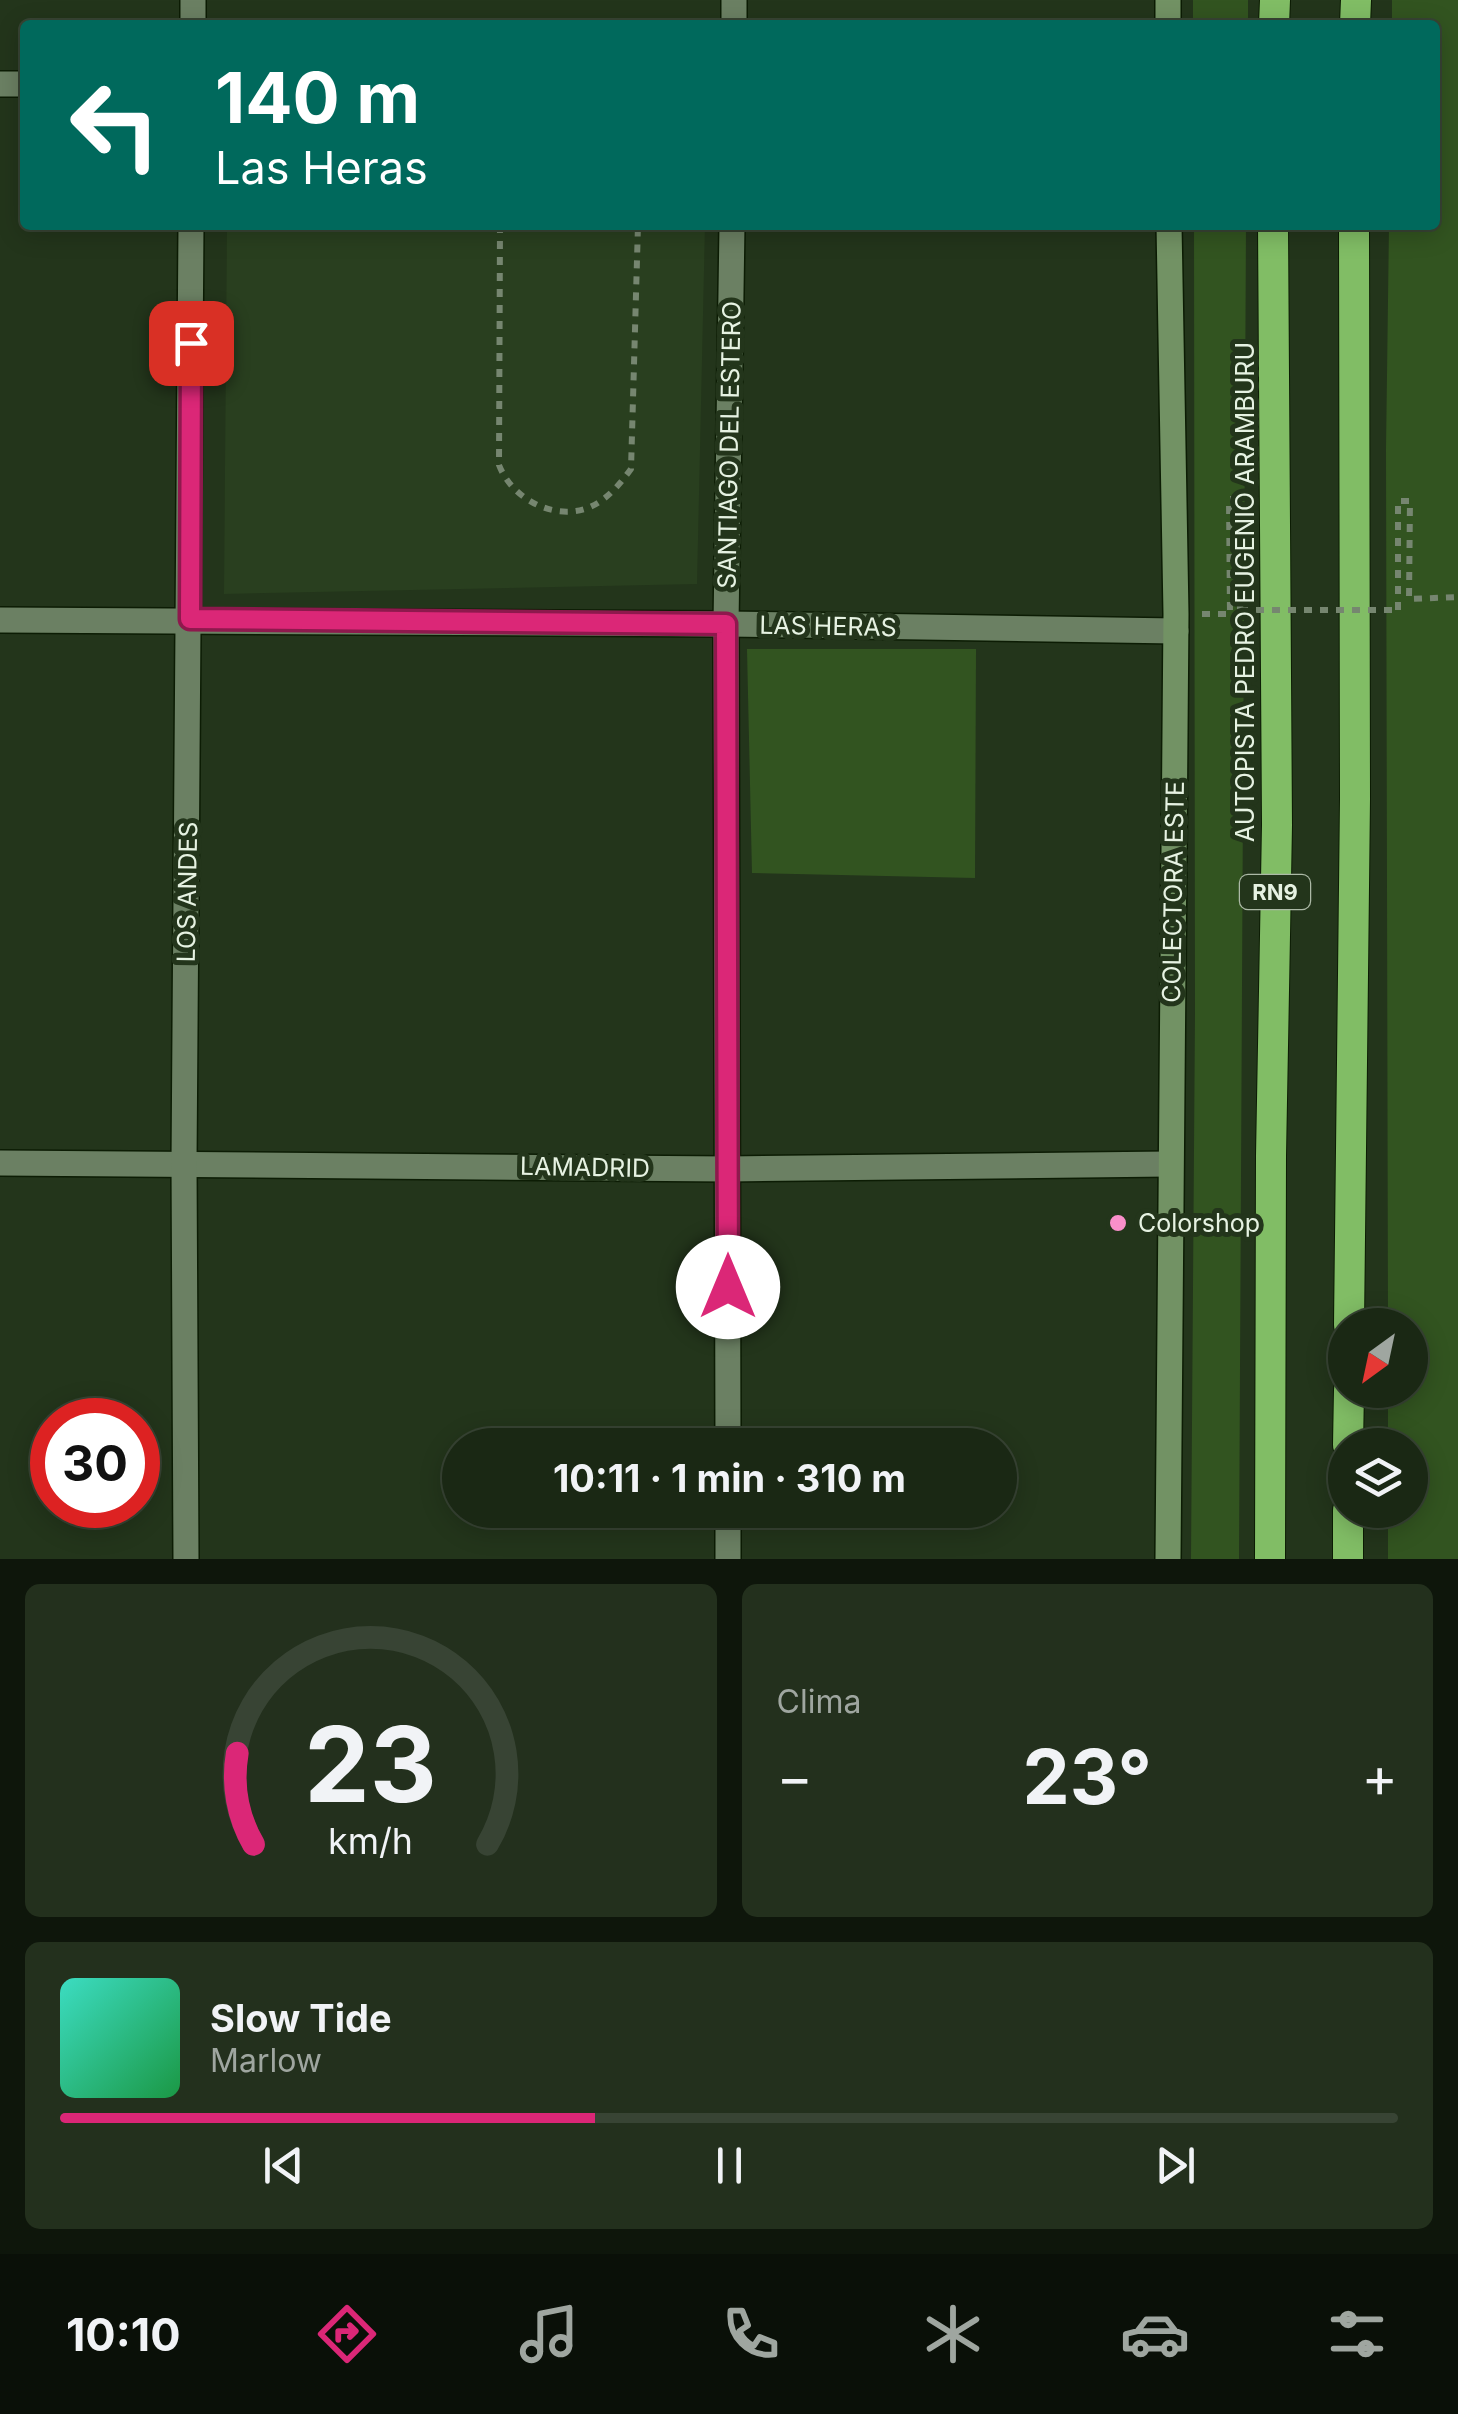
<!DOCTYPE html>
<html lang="es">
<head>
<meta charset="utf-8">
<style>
	body { margin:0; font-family:Inter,sans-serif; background:#23301d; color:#f1f3f6; height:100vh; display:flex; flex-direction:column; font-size:38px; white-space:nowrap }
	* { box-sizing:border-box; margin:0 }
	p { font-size:32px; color:#9fa6a0 }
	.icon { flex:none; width:55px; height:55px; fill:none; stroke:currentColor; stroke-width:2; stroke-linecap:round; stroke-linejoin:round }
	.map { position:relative; height:1559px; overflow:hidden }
	.drawer { display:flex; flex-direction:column; gap:25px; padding:25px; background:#0e160b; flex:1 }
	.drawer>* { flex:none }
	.top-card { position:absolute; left:20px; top:20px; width:1420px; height:210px; border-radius:10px; box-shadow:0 5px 25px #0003,0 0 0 2px #384434; background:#00695c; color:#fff; overflow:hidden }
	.needle { width:65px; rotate:213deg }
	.tools { position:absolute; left:1328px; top:1308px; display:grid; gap:20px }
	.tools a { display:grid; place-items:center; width:100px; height:100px; border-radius:50%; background:#1a2814; box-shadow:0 5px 25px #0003,0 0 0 2px #384434; font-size:50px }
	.speed { position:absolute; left:30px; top:1398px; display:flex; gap:20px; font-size:50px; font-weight:700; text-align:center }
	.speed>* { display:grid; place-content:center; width:130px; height:130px; border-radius:50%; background:#1a2814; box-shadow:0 5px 25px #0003,0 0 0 2px #384434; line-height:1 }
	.speed .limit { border:15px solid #d22; background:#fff; color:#111 }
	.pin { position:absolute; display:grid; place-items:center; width:85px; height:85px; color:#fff; margin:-42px; border-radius:20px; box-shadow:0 5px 15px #0006 }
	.me { position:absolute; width:110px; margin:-55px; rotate:0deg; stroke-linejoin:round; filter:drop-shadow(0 0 8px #0008) }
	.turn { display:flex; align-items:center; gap:35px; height:210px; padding:0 30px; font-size:45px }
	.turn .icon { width:130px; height:130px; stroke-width:2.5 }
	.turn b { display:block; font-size:70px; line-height:85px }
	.big { font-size:75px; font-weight:700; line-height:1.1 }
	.drawer .tile { flex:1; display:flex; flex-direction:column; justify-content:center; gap:15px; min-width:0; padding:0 35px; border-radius:15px; background:#23301d }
	.drawer .dial { align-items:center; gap:0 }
	.dial svg { height:260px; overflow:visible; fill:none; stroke:#384434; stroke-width:7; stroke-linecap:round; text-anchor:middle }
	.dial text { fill:#f1f3f6; stroke:none }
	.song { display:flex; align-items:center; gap:30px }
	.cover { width:120px; height:120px; border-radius:15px; background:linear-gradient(135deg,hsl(170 70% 55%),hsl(140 70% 35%)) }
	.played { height:10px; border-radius:5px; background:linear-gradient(90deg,#db2777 40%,#384434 40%) }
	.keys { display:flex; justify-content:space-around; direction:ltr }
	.heat { display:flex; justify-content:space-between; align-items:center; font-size:55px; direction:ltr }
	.drawer .tiles { flex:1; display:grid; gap:25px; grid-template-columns:1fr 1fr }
	.tile:last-child { grid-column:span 2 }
	.trip { position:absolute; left:442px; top:1428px; width:575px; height:100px; border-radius:50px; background:#1a2814; box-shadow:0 5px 25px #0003,0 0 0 2px #384434; font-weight:700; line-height:100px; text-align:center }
	.tab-bar { display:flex; height:160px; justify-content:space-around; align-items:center; background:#0a1008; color:#9fa6a0 }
	.tab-bar .icon { width:70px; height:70px }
	.tab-bar .selected { color:#db2777 }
	.tab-bar b { font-size:45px; color:#f1f3f6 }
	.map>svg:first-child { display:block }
	.built { fill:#293f1f }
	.green { fill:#325420 }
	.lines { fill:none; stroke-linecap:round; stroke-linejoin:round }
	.street-casing { stroke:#0c1c04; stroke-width:28 }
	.secondary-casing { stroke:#0c1c04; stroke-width:28 }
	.highway-casing { stroke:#0c1c04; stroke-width:32 }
	.path { stroke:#768670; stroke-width:6; stroke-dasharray:8 8; stroke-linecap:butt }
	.street { stroke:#6b8063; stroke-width:25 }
	.secondary { stroke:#729264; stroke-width:25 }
	.highway { stroke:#81bd65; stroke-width:30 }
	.path-bridge { stroke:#768670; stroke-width:6; stroke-dasharray:8 8; stroke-linecap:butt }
	.route-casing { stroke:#8e194d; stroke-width:25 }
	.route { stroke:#db2777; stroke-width:18 }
	.poi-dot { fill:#f98fca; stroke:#23351b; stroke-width:4 }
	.labels { text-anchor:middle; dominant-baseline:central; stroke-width:10; stroke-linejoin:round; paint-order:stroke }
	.shield { fill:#23351b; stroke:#acb9a6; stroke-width:2.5 }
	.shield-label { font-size:22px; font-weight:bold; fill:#e6f2e2 }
	.street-label { font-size:25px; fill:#e6f2e2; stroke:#23351b }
	.poi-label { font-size:25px; fill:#e6f2e2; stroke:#23351b; text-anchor:start }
</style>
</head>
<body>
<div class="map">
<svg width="1458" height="1559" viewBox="0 0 1458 1559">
	<rect width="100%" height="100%" fill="#23351b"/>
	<path class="built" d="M 227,225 L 705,225 L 697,584 L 224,594 Z"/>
	<g class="green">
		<rect x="1193" y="0" width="55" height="25"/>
		<path d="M 1392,0 L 1458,0 L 1458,1559 L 1388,1559 L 1388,1510 L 1410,1510 L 1410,1445 L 1388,1445 L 1388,1390 L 1410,1390 L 1410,1325 L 1388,1325 L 1386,450 L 1389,225 L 1435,225 L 1435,25 L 1392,25 Z"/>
		<path d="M 1194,225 L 1246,225 L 1239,1559 L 1191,1559 L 1195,1014 Z"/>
		<path d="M 747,649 L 976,649 L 975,878 L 752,873 Z"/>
	</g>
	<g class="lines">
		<defs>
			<g id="street">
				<path d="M 734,0 L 734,25"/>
				<path d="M 193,25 L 193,0"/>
				<path d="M 0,84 L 25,84"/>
				<path d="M 0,620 L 726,624 L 1176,631"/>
				<path d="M 0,1163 L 728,1169 L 1169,1164"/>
				<path d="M 728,1445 L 726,624 L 732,225"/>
				<path d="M 728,1510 L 728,1559"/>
				<path d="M 186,1559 L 184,1163 L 191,225"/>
			</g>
			<g id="secondary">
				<path d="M 1168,25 L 1168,0"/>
				<path d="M 1168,1559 L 1176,614 L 1169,225"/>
			</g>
			<g id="highway">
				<path d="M 1274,25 L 1275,0"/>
				<path d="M 1355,25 L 1356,0"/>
				<path d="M 1349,1325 L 1355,799 L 1354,225"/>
				<path d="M 1348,1445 L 1349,1390"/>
				<path d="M 1270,1559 L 1271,1156 L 1277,825 L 1273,225"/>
				<path d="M 1348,1559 L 1348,1510"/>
			</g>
		</defs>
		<use href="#street" class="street-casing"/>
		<use href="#secondary" class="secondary-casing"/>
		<use href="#highway" class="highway-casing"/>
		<g class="path">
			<path d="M 500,225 L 499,465 C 512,499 555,522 590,507 C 608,499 620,484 631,469 L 638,225"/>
			<path d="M 1398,610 L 1398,501 L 1410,501 L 1409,599 L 1458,597"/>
			<path d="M 1202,614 L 1230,614 L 1229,499 L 1239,499 L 1240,610"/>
		</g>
		<use href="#street" class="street"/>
		<use href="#secondary" class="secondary"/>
		<use href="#highway" class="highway"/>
		<path class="path-bridge" d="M 1240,610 L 1398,610"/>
	</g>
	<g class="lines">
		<defs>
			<path id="route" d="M 191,343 L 190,619 L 726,624 L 728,1287"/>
		</defs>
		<use href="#route" class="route-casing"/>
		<use href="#route" class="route"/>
	</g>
	<circle class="poi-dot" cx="1118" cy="1223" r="10"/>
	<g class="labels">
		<rect class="shield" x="1240" y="875" width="70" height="34" rx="8"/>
		<g class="shield-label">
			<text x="1275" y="892">RN9</text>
		</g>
		<g class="street-label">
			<text transform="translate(729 445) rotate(-89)">SANTIAGO DEL ESTERO</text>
			<text transform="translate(1245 592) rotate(-90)">AUTOPISTA PEDRO EUGENIO ARAMBURU</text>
			<text transform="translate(828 626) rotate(1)">LAS HERAS</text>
			<text transform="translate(187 892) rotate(-89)">LOS ANDES</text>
			<text transform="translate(1173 892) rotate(-89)">COLECTORA ESTE</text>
			<text transform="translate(585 1167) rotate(1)">LAMADRID</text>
		</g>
		<g class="poi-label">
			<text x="1138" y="1223">Colorshop</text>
		</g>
	</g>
</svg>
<div class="tools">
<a><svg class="needle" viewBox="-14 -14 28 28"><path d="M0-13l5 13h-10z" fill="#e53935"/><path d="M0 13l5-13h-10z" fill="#9fa6a0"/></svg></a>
<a><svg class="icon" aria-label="layers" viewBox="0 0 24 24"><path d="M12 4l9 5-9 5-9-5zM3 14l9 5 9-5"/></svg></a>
</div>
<div class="speed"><div class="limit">30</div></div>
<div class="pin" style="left:191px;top:343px;background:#d93025"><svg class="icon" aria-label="arrive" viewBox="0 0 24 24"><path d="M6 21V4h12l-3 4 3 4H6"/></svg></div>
<svg class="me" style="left:728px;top:1287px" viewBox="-20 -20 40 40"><circle r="19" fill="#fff"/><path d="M0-13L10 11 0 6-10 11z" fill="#db2777"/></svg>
<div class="trip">10:11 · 1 min · 310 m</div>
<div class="top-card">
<div class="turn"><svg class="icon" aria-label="left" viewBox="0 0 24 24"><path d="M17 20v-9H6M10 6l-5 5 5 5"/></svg><div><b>140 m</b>Las Heras</div></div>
</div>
</div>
<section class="drawer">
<div class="tiles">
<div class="tile dial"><svg viewBox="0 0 100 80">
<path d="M14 69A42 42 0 1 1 86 69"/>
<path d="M14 69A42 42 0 0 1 9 41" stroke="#db2777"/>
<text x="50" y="56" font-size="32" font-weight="700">23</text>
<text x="50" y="72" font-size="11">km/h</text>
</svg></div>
<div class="tile"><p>Clima</p>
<div class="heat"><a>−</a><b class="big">23°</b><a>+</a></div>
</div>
<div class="tile">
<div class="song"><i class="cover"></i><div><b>Slow Tide</b><p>Marlow</p></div></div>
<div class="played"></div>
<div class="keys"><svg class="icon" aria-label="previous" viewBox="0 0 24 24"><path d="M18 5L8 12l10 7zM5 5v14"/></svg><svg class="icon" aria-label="pause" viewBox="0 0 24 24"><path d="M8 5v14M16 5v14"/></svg><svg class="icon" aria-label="next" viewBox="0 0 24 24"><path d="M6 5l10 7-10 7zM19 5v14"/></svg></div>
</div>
</div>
</section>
<nav class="tab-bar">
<b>10:10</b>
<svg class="icon selected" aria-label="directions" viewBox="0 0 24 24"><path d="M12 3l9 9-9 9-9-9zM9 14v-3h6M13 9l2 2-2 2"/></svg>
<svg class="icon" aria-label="music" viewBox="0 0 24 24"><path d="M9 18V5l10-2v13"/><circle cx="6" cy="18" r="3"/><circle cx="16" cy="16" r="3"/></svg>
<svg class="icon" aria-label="phone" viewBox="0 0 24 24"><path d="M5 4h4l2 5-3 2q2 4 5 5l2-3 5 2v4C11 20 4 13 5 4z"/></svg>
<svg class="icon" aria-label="climate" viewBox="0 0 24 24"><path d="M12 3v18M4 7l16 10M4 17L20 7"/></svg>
<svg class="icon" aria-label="car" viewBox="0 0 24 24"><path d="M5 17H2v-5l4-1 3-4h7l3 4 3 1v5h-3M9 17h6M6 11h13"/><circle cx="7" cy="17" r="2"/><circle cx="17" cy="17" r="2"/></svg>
<svg class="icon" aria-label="filters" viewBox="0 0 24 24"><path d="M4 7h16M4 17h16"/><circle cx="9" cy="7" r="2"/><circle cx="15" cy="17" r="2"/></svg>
</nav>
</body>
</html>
